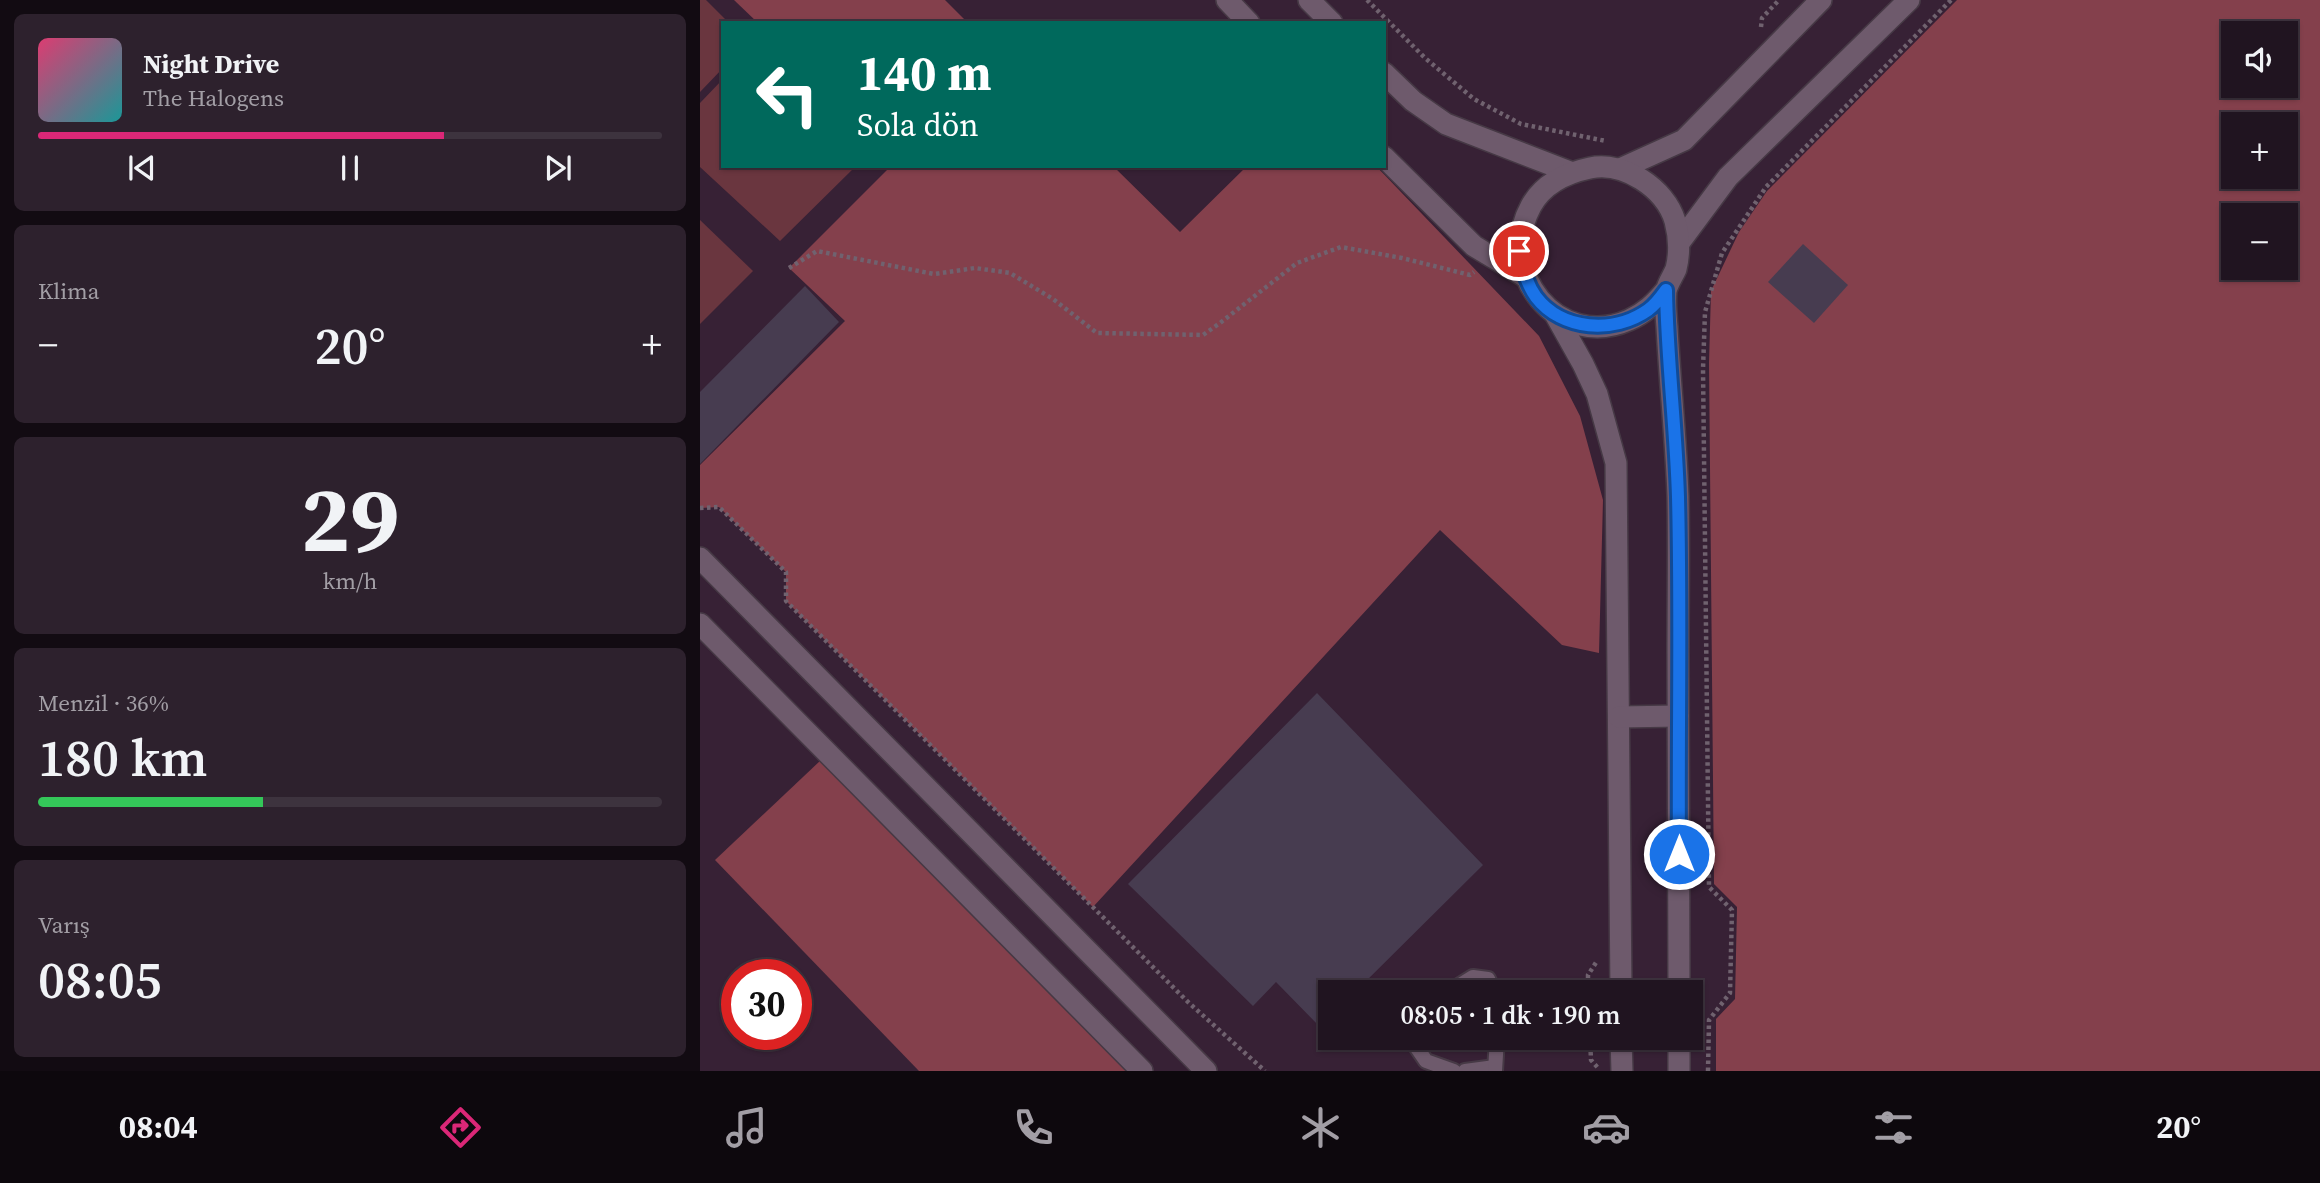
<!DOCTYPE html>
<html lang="tr">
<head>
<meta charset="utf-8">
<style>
	body { margin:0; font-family:"Source Serif 4",serif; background:#2d212d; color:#f1f3f6; height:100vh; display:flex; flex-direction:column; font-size:26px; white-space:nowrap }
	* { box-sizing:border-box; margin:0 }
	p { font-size:23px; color:#a29ea5 }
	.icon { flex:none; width:38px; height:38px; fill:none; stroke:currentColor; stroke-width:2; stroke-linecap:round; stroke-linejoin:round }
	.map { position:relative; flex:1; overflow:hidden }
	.details { display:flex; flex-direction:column; gap:14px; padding:14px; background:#120b12; width:700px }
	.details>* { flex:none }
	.guide { position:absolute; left:21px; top:21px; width:665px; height:147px; border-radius:0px; box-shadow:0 2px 5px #0004,0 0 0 2px #3d333e; background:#00695c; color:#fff; overflow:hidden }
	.controls { position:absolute; left:1521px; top:21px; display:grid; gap:14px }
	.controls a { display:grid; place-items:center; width:77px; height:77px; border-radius:0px; background:#201420; box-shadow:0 2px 5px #0004,0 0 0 2px #3d333e; font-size:35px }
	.speed { position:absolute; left:21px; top:959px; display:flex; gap:14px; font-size:35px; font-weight:700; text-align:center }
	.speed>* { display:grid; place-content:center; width:91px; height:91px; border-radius:50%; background:#201420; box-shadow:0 2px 5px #0004,0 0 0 2px #3d333e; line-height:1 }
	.speed .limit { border:10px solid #d22; background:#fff; color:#111 }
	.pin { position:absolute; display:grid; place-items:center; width:60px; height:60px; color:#fff; margin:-30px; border:4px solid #fff; border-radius:50%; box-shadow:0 2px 7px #0007 }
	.me { position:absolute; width:77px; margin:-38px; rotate:0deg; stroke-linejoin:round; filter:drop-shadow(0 0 5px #0008) }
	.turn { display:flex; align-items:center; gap:24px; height:147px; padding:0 21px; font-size:32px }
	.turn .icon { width:91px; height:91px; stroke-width:2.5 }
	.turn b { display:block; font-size:49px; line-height:60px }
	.big { font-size:52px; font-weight:600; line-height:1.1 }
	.details .card { flex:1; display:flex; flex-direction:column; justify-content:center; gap:10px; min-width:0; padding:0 24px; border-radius:10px; background:#2d212d }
	.details .dial { align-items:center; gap:0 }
	.dial b { font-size:91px; line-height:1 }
	.song { display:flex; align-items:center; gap:21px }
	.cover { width:84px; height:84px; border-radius:10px; background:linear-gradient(135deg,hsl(340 70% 55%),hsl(180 70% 35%)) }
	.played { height:7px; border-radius:4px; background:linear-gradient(90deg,#db2777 65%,#3d333e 65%) }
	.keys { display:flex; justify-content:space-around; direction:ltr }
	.heat { display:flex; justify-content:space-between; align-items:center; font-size:38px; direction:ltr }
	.charge { height:10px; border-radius:5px; background:linear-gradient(90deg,#34c759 36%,#3d333e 0) }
	.trip { position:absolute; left:618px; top:980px; width:385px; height:70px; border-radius:0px; background:#201420; box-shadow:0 2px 5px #0004,0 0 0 2px #3d333e; font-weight:600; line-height:70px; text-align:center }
	.dock { display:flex; height:112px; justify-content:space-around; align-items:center; background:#0d080d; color:#a29ea5 }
	.dock .icon { width:49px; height:49px }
	.dock .active { color:#db2777 }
	.dock b { font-size:32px; color:#f1f3f6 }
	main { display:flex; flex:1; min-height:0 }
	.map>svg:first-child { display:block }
	.built { fill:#372135; fill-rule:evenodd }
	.green { fill:#6a363f }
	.forest { fill:#84404c; fill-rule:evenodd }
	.building { fill:#473c50 }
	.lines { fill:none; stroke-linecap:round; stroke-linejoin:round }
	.lane-casing { stroke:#463945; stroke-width:18 }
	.street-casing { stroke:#463945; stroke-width:24 }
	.path { stroke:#70626f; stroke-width:4.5; stroke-dasharray:3.5 3.5; stroke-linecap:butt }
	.lane { stroke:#6e5a6c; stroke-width:14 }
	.street { stroke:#6e5a6c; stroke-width:21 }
	.route-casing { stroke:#114b97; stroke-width:18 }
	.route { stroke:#1a73e8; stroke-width:12 }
</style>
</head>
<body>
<main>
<section class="details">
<div class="card">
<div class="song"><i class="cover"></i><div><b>Night Drive</b><p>The Halogens</p></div></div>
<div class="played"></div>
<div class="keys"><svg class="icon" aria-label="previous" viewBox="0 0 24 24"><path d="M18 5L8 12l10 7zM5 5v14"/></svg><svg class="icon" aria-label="pause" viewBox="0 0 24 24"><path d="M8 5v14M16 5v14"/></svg><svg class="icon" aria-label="next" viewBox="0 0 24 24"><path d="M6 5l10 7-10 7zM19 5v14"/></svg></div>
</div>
<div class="card"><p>Klima</p>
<div class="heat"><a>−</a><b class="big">20°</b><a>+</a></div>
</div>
<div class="card dial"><b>29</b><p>km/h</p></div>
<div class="card"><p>Menzil · 36%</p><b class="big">180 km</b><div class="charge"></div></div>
<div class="card"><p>Varış</p><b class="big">08:05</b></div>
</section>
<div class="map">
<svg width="1620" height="1071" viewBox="0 0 1620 1071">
	<rect width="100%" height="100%" fill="#2b1b2a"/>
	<path class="built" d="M 0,0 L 1620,0 L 1620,1071 L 0,1071 ZM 23,23 L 684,23 L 684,166 L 23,166 ZM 1533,33 L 1586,33 L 1586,86 L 1533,86 ZM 1533,124 L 1586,124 L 1586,177 L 1533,177 ZM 1533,215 L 1586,215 L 1586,268 L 1533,268 ZM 37,975 L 96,975 L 96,1034 L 37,1034 ZM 630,992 L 990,992 L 990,1038 L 630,1038 Z"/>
	<g class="green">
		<path d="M 0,0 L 6,0 L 29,23 L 23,23 L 23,68 L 0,92 Z"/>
		<path d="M 23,79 L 23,166 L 156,166 L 80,241 L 0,167 L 0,103 Z"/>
		<path d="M 0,220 L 53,271 L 0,324 Z"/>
	</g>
	<g class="forest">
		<path d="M 34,0 L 245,0 L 268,23 L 58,23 Z"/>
		<path d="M 1257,0 L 1620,0 L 1620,1071 L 1016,1071 L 1016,1019 L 1035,999 L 1037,907 L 1014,884 L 1009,363 L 1011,291 L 1039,232 L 1067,191 ZM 1533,33 L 1586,33 L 1586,86 L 1533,86 ZM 1533,124 L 1586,124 L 1586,177 L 1533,177 ZM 1533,215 L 1586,215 L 1586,268 L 1533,268 Z"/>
		<path d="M 191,166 L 413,166 L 480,232 L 547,166 L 676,166 L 839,336 L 880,416 L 903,500 L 899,653 L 862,645 L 740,530 L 393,907 L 86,601 L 86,572 L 19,507 L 0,508 L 0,465 L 145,321 L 89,268 Z"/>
		<path d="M 121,760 L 426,1071 L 219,1071 L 15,860 Z"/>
	</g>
	<g class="building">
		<path d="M 1103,244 L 1148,285 L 1114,323 L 1068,282 Z"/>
		<path d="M 105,286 L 139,322 L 0,464 L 0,392 Z"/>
		<path d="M 617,693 L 783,865 L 655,992 L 630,992 L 630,1017 L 620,1027 L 576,982 L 553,1006 L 428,884 Z"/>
	</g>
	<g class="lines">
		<defs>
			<g id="lane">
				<path d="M 749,992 L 773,977 L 788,979 L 794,992"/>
				<path d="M 717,1038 L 715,1045 L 726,1061 L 754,1071"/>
				<path d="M 765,1071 L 795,1067"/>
				<path d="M 795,1071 L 797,1038"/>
			</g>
			<g id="street">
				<path d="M 527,0 L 549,23"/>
				<path d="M 609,0 L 632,23"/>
				<path d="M 684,73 L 713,101 L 746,124 L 870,172"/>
				<path d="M 684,157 L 774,246 L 824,276"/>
				<path d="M 920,169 L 984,140 L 1121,0"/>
				<path d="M 979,243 L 1028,177 L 1209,0"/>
				<path d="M 966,290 C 955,303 945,313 929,320 C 858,351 795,272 831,206 C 843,184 866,173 890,168 C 924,161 965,188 975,221 C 979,236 980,253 976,269 C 973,276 968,283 966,291 C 965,302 966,316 967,327 C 970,384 976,440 978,496 C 979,549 978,601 978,653 C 979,766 979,879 979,992"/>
				<path d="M 855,314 L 883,364 L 897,394 L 916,463 L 921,992"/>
				<path d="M 0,558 L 506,1071"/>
				<path d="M 0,624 L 442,1071"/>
				<path d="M 919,717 L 978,716"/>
				<path d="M 921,1038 L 922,1071"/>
				<path d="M 979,1038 L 979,1071"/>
			</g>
		</defs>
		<use href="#lane" class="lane-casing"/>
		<use href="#street" class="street-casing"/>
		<g class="path">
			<path d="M 667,0 L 725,58 L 774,99 L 821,124 L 906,141"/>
			<path d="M 1061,27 L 1062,18 L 1079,0"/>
			<path d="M 89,268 L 117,251 L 234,274 L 275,268 L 310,273 L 353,299 L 397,333 L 503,335 L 520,323 L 597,263 L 641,247 L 702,258 L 770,275 L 774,272"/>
			<path d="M 0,508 L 19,507 L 86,572 L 86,601 L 488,1002 L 565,1071"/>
			<path d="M 888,992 L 888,975 L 897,961"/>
			<path d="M 890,1038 L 891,1060 L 898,1068"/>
			<path d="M 1008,1071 L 1009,1020 L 1030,993 L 1032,910 L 1009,887 L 1003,369 L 1005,312 L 1022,253 L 1066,187 L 1251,0"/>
		</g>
		<use href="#lane" class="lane"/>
		<use href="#street" class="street"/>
	</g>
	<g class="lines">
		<defs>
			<path id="route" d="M 819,251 C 822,268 826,283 836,297 C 862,331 914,334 948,310 C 955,305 961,297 966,290 C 967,359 976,428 978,497 C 981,616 978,735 979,854"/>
		</defs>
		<use href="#route" class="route-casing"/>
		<use href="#route" class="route"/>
	</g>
</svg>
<div class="controls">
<a><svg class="icon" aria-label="sound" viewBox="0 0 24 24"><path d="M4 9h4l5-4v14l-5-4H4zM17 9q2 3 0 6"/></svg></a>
<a>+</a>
<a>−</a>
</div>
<div class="speed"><div class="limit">30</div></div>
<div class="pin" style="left:819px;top:251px;background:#d93025"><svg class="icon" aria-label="arrive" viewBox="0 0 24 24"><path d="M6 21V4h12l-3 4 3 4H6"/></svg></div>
<svg class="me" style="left:979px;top:854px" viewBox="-20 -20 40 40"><circle r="17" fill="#1a73e8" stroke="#fff" stroke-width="3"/><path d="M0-11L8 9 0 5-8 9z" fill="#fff"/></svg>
<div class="trip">08:05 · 1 dk · 190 m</div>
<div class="guide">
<div class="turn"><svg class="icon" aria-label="left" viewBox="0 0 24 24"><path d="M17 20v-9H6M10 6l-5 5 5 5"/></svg><div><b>140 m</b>Sola dön</div></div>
</div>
</div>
</main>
<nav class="dock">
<b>08:04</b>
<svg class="icon active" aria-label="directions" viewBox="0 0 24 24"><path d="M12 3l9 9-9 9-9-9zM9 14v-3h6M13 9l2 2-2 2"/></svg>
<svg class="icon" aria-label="music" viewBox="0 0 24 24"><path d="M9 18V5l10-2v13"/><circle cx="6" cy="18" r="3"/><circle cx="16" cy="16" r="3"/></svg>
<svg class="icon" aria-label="phone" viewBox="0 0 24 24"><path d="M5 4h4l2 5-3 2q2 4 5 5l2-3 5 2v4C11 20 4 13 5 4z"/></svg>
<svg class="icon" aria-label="climate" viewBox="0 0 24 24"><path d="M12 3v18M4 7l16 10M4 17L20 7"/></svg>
<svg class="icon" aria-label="car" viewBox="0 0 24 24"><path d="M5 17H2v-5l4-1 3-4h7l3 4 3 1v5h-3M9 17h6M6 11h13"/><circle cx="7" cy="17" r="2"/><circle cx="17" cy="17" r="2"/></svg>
<svg class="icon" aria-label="filters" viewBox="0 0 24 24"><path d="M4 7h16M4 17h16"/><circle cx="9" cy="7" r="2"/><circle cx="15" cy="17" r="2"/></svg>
<b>20°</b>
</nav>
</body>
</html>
